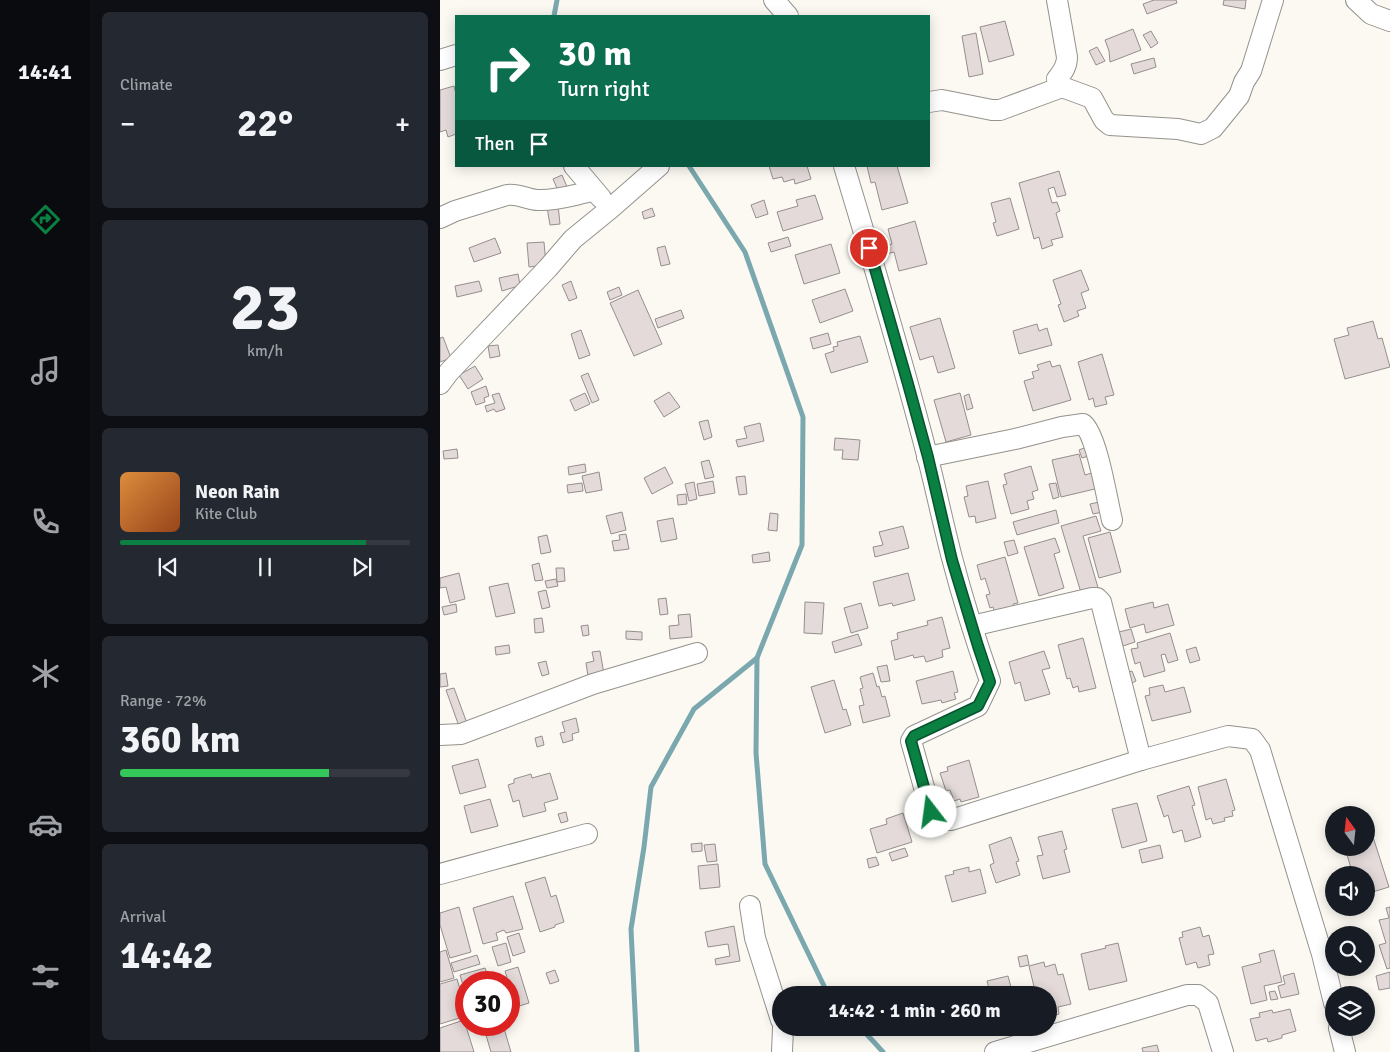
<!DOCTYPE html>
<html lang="en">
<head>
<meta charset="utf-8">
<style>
	body { margin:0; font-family:Signika,sans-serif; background:#242831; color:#f1f3f6; height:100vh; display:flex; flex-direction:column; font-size:19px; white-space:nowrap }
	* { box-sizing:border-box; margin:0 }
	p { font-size:16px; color:#9ea1a6 }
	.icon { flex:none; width:28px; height:28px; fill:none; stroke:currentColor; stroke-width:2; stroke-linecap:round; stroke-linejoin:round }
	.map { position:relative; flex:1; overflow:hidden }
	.details { display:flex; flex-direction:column; gap:12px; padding:12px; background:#0d0f14; width:350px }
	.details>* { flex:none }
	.guide { position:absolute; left:15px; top:15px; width:475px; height:152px; border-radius:0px; box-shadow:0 2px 12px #0003; background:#0b6e4f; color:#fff; overflow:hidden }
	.needle { width:32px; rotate:345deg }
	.buttons { position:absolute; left:885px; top:806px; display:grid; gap:10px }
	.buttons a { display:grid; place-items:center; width:50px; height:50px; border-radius:50%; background:#171b24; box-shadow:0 2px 12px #0003; font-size:25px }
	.speed { position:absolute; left:15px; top:971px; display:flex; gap:10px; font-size:25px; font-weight:700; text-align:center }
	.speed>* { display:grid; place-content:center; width:65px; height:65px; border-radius:50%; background:#171b24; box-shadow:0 2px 12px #0003; line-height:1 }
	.speed .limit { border:8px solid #d22; background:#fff; color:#111 }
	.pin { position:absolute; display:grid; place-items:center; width:42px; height:42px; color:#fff; margin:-21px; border:2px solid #fff; border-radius:50%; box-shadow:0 1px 5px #0007 }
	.me { position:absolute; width:55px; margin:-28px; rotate:345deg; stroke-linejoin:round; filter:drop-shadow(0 0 4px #0008) }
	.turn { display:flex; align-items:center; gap:18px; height:105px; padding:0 20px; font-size:22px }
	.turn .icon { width:65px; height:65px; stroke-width:2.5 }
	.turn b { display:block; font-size:35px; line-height:42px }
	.then { display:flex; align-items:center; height:48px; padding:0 20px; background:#0003; gap:10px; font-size:19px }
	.big { font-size:38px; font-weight:700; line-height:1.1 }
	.details .card { flex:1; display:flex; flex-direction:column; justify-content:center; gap:8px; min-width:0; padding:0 18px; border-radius:8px; background:#242831 }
	.details .dial { align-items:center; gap:0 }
	.dial b { font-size:65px; line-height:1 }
	.song { display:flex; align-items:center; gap:15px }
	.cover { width:60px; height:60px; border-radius:8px; background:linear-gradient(135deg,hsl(30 70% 55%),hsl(20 70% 35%)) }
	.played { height:5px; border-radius:2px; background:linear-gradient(90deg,#0b8043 85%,#363941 85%) }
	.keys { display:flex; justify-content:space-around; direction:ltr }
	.heat { display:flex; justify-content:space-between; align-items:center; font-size:28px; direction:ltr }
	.charge { height:8px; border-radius:4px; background:linear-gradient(90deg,#34c759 72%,#363941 0) }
	.trip { position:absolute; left:332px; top:986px; width:285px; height:50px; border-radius:25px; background:#171b24; box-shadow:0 2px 12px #0003; font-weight:700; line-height:50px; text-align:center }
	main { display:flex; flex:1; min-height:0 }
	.tab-bar { display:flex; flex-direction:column; width:90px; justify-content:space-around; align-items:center; background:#090b0e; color:#9ea1a6 }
	.tab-bar .icon { width:35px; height:35px }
	.tab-bar .active { color:#0b8043 }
	.tab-bar b { font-size:22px; color:#f1f3f6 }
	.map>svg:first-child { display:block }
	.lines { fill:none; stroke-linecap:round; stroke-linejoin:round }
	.stream { stroke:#7aa8ae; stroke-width:5 }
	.building { fill:#e3dad9; stroke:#968e8e }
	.minor-casing { stroke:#94928c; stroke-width:22 }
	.minor { stroke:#fff; stroke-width:20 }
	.route-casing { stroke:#07532c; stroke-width:12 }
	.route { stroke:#0b8043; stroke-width:9 }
</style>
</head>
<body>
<main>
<nav class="tab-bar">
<b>14:41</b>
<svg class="icon active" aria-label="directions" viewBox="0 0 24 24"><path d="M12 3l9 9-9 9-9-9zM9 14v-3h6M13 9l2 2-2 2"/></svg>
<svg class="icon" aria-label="music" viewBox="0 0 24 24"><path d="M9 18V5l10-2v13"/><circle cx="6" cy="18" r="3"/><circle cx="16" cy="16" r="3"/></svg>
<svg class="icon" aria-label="phone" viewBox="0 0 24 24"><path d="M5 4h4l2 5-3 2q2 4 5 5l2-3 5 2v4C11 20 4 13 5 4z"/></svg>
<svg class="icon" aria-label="climate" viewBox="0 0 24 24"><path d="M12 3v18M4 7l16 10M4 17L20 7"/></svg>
<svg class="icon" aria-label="car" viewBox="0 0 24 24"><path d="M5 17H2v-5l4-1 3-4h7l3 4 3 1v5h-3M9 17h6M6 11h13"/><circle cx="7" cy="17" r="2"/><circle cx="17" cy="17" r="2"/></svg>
<svg class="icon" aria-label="filters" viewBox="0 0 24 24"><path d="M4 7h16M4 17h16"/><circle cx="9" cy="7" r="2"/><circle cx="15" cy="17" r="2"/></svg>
</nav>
<section class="details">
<div class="card"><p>Climate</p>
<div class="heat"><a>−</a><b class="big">22°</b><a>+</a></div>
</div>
<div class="card dial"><b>23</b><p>km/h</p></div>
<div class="card">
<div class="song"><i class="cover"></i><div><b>Neon Rain</b><p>Kite Club</p></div></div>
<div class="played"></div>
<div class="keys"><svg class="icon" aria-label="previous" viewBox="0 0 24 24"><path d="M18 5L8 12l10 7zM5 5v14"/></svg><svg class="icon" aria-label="pause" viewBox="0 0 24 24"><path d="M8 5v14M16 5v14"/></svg><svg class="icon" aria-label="next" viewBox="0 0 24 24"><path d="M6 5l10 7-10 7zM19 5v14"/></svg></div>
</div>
<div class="card"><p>Range · 72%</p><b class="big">360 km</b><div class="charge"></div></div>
<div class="card"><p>Arrival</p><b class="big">14:42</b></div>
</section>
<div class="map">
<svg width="950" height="1052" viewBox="0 0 950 1052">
	<rect width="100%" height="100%" fill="#fbf9f2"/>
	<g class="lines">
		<g class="stream">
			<path d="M 114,16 L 117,0"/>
			<path d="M 249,166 L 305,252 L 363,417 L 362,545 L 317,658 L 316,753 L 325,864 L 385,988 L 391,995"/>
			<path d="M 421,1028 L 443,1052"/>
			<path d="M 197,1052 L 191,929 L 204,847 L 211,787 L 254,709 L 317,658"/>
		</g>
	</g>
	<g class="building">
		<path d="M 714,0 L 736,0 L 737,3 L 707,14 L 703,4 Z"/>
		<path d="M 784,0 L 806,0 L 805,9 L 783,5 Z"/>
		<path d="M 565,21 L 574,55 L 549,62 L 540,27 Z"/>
		<path d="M 693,29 L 701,50 L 670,62 L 669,51 L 665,40 Z"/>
		<path d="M 711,31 L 718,43 L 711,48 L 703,35 Z"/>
		<path d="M 536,33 L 543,74 L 529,77 L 522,36 Z"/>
		<path d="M 657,47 L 665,61 L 656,65 L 649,51 Z"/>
		<path d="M 714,58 L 716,67 L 694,74 L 691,64 Z"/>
		<path d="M 14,86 L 16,94 L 16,134 L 8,137 L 6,130 L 0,132 L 0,90 Z"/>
		<path d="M 329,166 L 367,166 L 371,179 L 355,184 L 354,179 L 344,182 L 342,177 L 333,179 Z"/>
		<path d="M 427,166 L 457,166 L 468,203 L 442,210 L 435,182 L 431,183 Z"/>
		<path d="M 619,171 L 626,195 L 617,197 L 614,187 L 608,189 L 612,203 L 617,202 L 620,211 L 616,213 L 623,237 L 611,240 L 613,245 L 602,249 L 599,237 L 594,239 L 579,183 Z"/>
		<path d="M 122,175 L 128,189 L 119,193 L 113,179 Z"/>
		<path d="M 375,195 L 383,219 L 343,231 L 337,212 L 358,206 L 356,200 Z"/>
		<path d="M 570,198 L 579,229 L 557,236 L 553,223 L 556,222 L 551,203 Z"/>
		<path d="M 324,200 L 328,214 L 316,218 L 311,205 Z"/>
		<path d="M 118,205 L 120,224 L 110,225 L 107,207 Z"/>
		<path d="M 212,208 L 215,216 L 204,219 L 202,212 Z"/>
		<path d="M 475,221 L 487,264 L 459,271 L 454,252 L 446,254 L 444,246 L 452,244 L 448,229 Z"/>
		<path d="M 348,237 L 351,246 L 331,252 L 328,243 Z"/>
		<path d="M 55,238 L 61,253 L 34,262 L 29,248 Z"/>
		<path d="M 104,242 L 106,265 L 89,267 L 87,243 Z"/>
		<path d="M 391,244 L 400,273 L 364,284 L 355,255 Z"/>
		<path d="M 225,246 L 230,264 L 221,266 L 217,248 Z"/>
		<path d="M 641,270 L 649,290 L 641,293 L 646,308 L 637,311 L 639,316 L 624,322 L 618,305 L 621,304 L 613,280 Z"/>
		<path d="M 78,274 L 81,290 L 76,291 L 75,287 L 62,291 L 59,278 Z"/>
		<path d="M 39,281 L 42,291 L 17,297 L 15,286 Z"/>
		<path d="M 131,281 L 137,298 L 129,301 L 122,285 Z"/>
		<path d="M 179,287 L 182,295 L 170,300 L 167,292 Z"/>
		<path d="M 405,289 L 413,311 L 380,323 L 372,300 Z"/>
		<path d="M 198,290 L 222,344 L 194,356 L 170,303 Z"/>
		<path d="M 241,310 L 244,318 L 218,328 L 215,319 Z"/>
		<path d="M 500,318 L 515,368 L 498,373 L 493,356 L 480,360 L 470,327 Z"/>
		<path d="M 933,321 L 938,339 L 942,338 L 950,367 L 905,379 L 894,339 L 909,335 L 907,328 Z"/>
		<path d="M 597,324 L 599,331 L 607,328 L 612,345 L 579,354 L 573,331 Z"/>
		<path d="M 141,330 L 150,355 L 139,359 L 131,334 Z"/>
		<path d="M 388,333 L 391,344 L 373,349 L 370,338 Z"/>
		<path d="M 420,336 L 428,362 L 391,373 L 385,354 L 394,351 L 393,347 L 398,346 L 397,342 Z"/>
		<path d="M 3,337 L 11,358 L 0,362 L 0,338 Z"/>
		<path d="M 58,345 L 60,356 L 50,358 L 48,346 Z"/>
		<path d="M 662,354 L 674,395 L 665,397 L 667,404 L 655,407 L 653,398 L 649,400 L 638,362 Z"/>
		<path d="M 610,361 L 612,367 L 620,365 L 631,400 L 593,411 L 584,381 L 594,378 L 592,372 L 599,370 L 597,365 Z"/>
		<path d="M 35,366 L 43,379 L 28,389 L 19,375 Z"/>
		<path d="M 148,373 L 159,400 L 152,403 L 141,376 Z"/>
		<path d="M 46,386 L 49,396 L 44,398 L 45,402 L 36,405 L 31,392 Z"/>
		<path d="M 229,392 L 240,407 L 224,417 L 214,401 Z"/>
		<path d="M 59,393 L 65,409 L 56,412 L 54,409 L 47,412 L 45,406 L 55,403 L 52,395 Z"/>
		<path d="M 145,393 L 150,404 L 135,411 L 130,400 Z"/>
		<path d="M 520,393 L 531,435 L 506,442 L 494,400 Z"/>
		<path d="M 529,394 L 533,408 L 527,410 L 524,396 Z"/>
		<path d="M 268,420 L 272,437 L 264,440 L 259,422 Z"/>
		<path d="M 320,423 L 324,441 L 298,447 L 296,440 L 307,438 L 304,427 Z"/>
		<path d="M 395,438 L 420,440 L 418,460 L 402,459 L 403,450 L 394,450 Z"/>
		<path d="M 649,446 L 652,455 L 642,458 L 639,450 Z"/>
		<path d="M 17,449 L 18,458 L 4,459 L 3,451 Z"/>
		<path d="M 639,454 L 645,475 L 655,472 L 659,488 L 621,497 L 612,460 Z"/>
		<path d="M 269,460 L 274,477 L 265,479 L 261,462 Z"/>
		<path d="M 145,464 L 146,472 L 129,475 L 128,467 Z"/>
		<path d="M 591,466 L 598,490 L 592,492 L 594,499 L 587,501 L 589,509 L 571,514 L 563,485 L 567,484 L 564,474 Z"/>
		<path d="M 225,467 L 233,483 L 212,494 L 204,478 Z"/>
		<path d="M 159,472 L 162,490 L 146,493 L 142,476 Z"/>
		<path d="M 305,476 L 307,494 L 299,495 L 296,477 Z"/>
		<path d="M 273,481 L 275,493 L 259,496 L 257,484 Z"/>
		<path d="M 548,481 L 556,518 L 536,523 L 535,516 L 529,517 L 524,497 L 528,496 L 526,486 Z"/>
		<path d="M 254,482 L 257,499 L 249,501 L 245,484 Z"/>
		<path d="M 142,483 L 143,491 L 128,493 L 127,485 Z"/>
		<path d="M 616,483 L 619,497 L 613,499 L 609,484 Z"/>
		<path d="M 246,494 L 247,504 L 238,505 L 237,495 Z"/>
		<path d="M 664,501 L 667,511 L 653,514 L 650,504 Z"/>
		<path d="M 616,510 L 619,523 L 577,535 L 573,522 Z"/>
		<path d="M 182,512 L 186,530 L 171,534 L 166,516 Z"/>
		<path d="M 330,513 L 338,514 L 337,531 L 328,530 Z"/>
		<path d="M 656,516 L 661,531 L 643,536 L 659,591 L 642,596 L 621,526 Z"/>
		<path d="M 233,518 L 237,539 L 221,542 L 217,521 Z"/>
		<path d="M 463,526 L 469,548 L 435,557 L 433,547 L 443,545 L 439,532 Z"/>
		<path d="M 670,532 L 681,572 L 659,578 L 648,538 Z"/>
		<path d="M 186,534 L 189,549 L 174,551 L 172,541 L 180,540 L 179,535 Z"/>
		<path d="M 107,535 L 111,552 L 101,554 L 98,537 Z"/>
		<path d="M 615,538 L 620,552 L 614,554 L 624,588 L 599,596 L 584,547 Z"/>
		<path d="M 574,540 L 578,553 L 568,556 L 564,542 Z"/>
		<path d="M 329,552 L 330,561 L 313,563 L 312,555 Z"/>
		<path d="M 565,557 L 578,603 L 573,604 L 574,608 L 555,613 L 553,607 L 550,608 L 546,595 L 550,594 L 545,578 L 541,580 L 537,565 Z"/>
		<path d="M 99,563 L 103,580 L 95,581 L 92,565 Z"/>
		<path d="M 116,568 L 124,568 L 125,581 L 117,582 Z"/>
		<path d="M 19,573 L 25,599 L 10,603 L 6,587 L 0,588 L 0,578 Z"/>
		<path d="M 468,573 L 475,600 L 453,606 L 452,603 L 439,606 L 433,582 Z"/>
		<path d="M 116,579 L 118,586 L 107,588 L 105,581 Z"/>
		<path d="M 68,583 L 75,613 L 56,617 L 49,587 Z"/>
		<path d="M 106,590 L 110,607 L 102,609 L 98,592 Z"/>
		<path d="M 226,598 L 228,614 L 220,615 L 218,599 Z"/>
		<path d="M 365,602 L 384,603 L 382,634 L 364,633 Z"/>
		<path d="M 713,602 L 714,608 L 728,604 L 734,625 L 706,633 L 704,624 L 690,628 L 685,609 Z"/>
		<path d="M 421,603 L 428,628 L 411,633 L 404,608 Z"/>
		<path d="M 16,604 L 17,612 L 4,615 L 2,607 Z"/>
		<path d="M 250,614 L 252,637 L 230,639 L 229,626 L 239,625 L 238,615 Z"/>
		<path d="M 502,617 L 510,648 L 502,650 L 503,657 L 486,662 L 484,656 L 474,658 L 473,655 L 455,660 L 451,641 L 458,639 L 457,633 L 488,625 L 487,621 Z"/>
		<path d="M 102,618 L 104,632 L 95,633 L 94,619 Z"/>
		<path d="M 148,625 L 149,635 L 143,636 L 141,626 Z"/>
		<path d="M 691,629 L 695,642 L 683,646 L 679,632 Z"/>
		<path d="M 186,631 L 202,632 L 202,640 L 186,639 Z"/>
		<path d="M 730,633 L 738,660 L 728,663 L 725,654 L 721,655 L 725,671 L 704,677 L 700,662 L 695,664 L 691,649 L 698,648 L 697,643 Z"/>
		<path d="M 418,634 L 422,645 L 395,653 L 392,642 Z"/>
		<path d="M 643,638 L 656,688 L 639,692 L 638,686 L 633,688 L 630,678 L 627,679 L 618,645 Z"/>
		<path d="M 69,645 L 70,653 L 56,655 L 55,647 Z"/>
		<path d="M 756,647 L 760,660 L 750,663 L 746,650 Z"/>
		<path d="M 160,651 L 164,674 L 148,676 L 146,663 L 154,661 L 152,652 Z"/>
		<path d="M 604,651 L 610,668 L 602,670 L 610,694 L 585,701 L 580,682 L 575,684 L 569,662 Z"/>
		<path d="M 106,661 L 109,674 L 102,676 L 98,663 Z"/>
		<path d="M 447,665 L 450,681 L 441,682 L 437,667 Z"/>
		<path d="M 513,671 L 518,692 L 514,693 L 516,699 L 502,703 L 501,700 L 482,704 L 476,681 Z"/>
		<path d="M 692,671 L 696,681 L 690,684 L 686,673 Z"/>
		<path d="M 6,673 L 8,686 L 0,687 L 0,674 Z"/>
		<path d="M 433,673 L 437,687 L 439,686 L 442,697 L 445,696 L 450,716 L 423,723 L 419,706 L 424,705 L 420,689 L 423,688 L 420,677 Z"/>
		<path d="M 394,680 L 403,710 L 406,709 L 411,725 L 385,733 L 371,687 Z"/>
		<path d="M 723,685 L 725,692 L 744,687 L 751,712 L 712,721 L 705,696 L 710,695 L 709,688 Z"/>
		<path d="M 14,688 L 28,726 L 20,729 L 6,690 Z"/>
		<path d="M 136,718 L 139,732 L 132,734 L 133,740 L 123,743 L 120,733 L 125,732 L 122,722 Z"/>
		<path d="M 102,736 L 104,745 L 97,747 L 95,738 Z"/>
		<path d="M 38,759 L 46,787 L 20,794 L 12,766 Z"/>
		<path d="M 529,760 L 539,797 L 521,802 L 520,799 L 514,801 L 510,790 L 506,791 L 500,773 L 508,771 L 507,767 Z"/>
		<path d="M 110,773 L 118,799 L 104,803 L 106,811 L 83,817 L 79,800 L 73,802 L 68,785 L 74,783 L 74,779 L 91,774 L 92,778 Z"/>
		<path d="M 786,779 L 795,810 L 792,811 L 793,816 L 784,818 L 785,821 L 773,824 L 771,818 L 766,820 L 758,787 Z"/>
		<path d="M 749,786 L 755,805 L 752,806 L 761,837 L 745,842 L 742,830 L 733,833 L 728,815 L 724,817 L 717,796 Z"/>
		<path d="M 50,799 L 58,826 L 31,833 L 24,806 Z"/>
		<path d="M 697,803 L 707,841 L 682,848 L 672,809 Z"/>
		<path d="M 126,812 L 128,821 L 121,823 L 118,814 Z"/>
		<path d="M 463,813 L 472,842 L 437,853 L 430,829 L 447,824 L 446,819 Z"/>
		<path d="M 926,815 L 949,887 L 926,894 L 926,875 L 913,875 L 905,848 L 926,848 Z"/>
		<path d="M 622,831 L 627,849 L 624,850 L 630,872 L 603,879 L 597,856 L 603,855 L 598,837 Z"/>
		<path d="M 571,837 L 579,861 L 576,862 L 580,875 L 556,883 L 550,865 L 554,863 L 549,845 Z"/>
		<path d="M 262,843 L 262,851 L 252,852 L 251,844 Z"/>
		<path d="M 275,844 L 277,861 L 267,862 L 264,845 Z"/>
		<path d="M 720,845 L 723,858 L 702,863 L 699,850 Z"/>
		<path d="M 465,848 L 468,856 L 452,861 L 449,853 Z"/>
		<path d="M 436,857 L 439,865 L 429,868 L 427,859 Z"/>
		<path d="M 278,864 L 280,887 L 260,889 L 258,866 Z"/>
		<path d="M 529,867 L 529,872 L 540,869 L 546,893 L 512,902 L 505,876 L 514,874 L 513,871 Z"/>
		<path d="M 105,877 L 111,897 L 116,895 L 124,922 L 115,925 L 115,927 L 100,932 L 85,883 Z"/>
		<path d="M 73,896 L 83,929 L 66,933 L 64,930 L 56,933 L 58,940 L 43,944 L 33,908 Z"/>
		<path d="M 19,907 L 31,952 L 10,958 L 0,925 L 0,913 Z"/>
		<path d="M 950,907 L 950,968 L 947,969 L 939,945 L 946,943 L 939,920 L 949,918 L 946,908 Z"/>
		<path d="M 294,926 L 300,961 L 276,965 L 275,959 L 290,956 L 288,944 L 268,947 L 265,932 Z"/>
		<path d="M 760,927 L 763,937 L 769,935 L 774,954 L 768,955 L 770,965 L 758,968 L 756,962 L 746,965 L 739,938 L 743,937 L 742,932 Z"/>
		<path d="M 79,933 L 85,952 L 73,956 L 67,937 Z"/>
		<path d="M 66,943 L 71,962 L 58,966 L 52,947 Z"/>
		<path d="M 678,943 L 687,981 L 649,990 L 641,954 L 666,948 L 665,946 Z"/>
		<path d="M 6,950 L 14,978 L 0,982 L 0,952 Z"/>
		<path d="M 834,950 L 842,982 L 824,986 L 827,1000 L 811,1004 L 802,967 L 821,962 L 819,954 Z"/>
		<path d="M 37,955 L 40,964 L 14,972 L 11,963 Z"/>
		<path d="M 587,955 L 589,965 L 580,967 L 578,957 Z"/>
		<path d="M 604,962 L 605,967 L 615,964 L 618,975 L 623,974 L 631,1004 L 618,1007 L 619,1014 L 609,1017 L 609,995 L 596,995 L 589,966 Z"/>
		<path d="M 78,967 L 89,1003 L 76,1007 L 65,971 Z"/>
		<path d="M 45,968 L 50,982 L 26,982 L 26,995 L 20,975 Z"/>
		<path d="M 115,970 L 119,981 L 110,984 L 106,973 Z"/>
		<path d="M 950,972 L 950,988 L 939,990 L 936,976 Z"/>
		<path d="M 854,973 L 859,994 L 841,998 L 838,986 L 845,984 L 843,976 Z"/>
		<path d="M 568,976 L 573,995 L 551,995 L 547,981 Z"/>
		<path d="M 17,979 L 26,1010 L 26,1016 L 0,1024 L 0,984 Z"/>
		<path d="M 835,991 L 838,999 L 831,1000 L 829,992 Z"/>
		<path d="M 850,1009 L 856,1031 L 842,1035 L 842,1038 L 828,1042 L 827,1038 L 816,1041 L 810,1019 L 820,1017 L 819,1013 L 832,1010 L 833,1013 Z"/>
		<path d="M 24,1020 L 34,1052 L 0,1052 L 0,1028 Z"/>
		<path d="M 43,1025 L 63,1025 L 71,1052 L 51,1052 Z"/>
		<path d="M 717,1045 L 719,1052 L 703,1052 L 702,1048 Z"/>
	</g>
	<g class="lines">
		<defs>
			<g id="minor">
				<path d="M 334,0 L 348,16"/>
				<path d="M 916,0 L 931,14 L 950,21"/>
				<path d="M 0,60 L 16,55"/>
				<path d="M 622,87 L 652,98 L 664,120 L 670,125 L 738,129 L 761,134 L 773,128 L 799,96 L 804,82 L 811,71 L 833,0"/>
				<path d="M 489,102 L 502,100 L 552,110 L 560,110 L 622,87 L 617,79 C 623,72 627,66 627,57 L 617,0"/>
				<path d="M 134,166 L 161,198"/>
				<path d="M 404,166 C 433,262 462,358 487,455 C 496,489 503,524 512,558 C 523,600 536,641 550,681 L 538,706 L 474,736 L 471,741 L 491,812 L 501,820 L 511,820 L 701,760 L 788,736 L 812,739 L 820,750 L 882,954 L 894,1003"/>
				<path d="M 0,218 L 15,211 L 67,195 C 78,193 88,200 98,200 C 117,201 136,194 154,191"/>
				<path d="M 0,384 L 9,372 L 108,268 L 133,239 L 171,208 L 219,166"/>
				<path d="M 487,457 L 575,439 L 622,427 L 643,424 C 657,435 667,500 672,520"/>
				<path d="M 532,626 L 652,598 L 657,598 L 661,602 L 701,760"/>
				<path d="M 0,735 L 21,734 L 153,684 L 257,653"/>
				<path d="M 0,874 L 147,834"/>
				<path d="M 310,906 L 315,938 L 341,1020"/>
				<path d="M 899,1028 L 905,1052"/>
				<path d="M 342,1052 L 343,1028"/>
				<path d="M 555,1052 L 747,995 L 758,995 L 768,1003 L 783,1052"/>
			</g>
		</defs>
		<use href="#minor" class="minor-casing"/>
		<use href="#minor" class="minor"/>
	</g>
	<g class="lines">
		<defs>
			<path id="route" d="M 429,248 L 468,384 L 488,457 L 512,560 L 538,646 L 550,682 L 538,706 L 474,736 L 471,741 L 491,812"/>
		</defs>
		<use href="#route" class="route-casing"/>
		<use href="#route" class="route"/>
	</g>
</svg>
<div class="buttons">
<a><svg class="needle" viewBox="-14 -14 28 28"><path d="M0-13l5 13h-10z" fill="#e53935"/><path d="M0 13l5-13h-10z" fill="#9ea1a6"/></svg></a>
<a><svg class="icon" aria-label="sound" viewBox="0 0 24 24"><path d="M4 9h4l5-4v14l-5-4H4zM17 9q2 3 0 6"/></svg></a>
<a><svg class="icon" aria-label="search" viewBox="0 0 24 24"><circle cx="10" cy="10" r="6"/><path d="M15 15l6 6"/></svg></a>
<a><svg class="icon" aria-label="layers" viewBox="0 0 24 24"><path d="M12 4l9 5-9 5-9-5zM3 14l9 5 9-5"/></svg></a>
</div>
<div class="speed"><div class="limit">30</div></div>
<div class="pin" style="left:429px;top:248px;background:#d93025"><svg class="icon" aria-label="arrive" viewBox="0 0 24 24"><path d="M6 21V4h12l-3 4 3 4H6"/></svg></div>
<svg class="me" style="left:491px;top:812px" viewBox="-20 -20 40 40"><circle r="19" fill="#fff"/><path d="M0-13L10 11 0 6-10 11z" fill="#0b8043"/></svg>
<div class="trip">14:42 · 1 min · 260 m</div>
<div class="guide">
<div class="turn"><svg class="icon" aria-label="right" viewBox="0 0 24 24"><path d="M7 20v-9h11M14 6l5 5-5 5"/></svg><div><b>30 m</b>Turn right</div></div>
<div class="then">Then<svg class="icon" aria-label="arrive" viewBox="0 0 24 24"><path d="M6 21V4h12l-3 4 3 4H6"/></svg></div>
</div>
</div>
</main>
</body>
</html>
